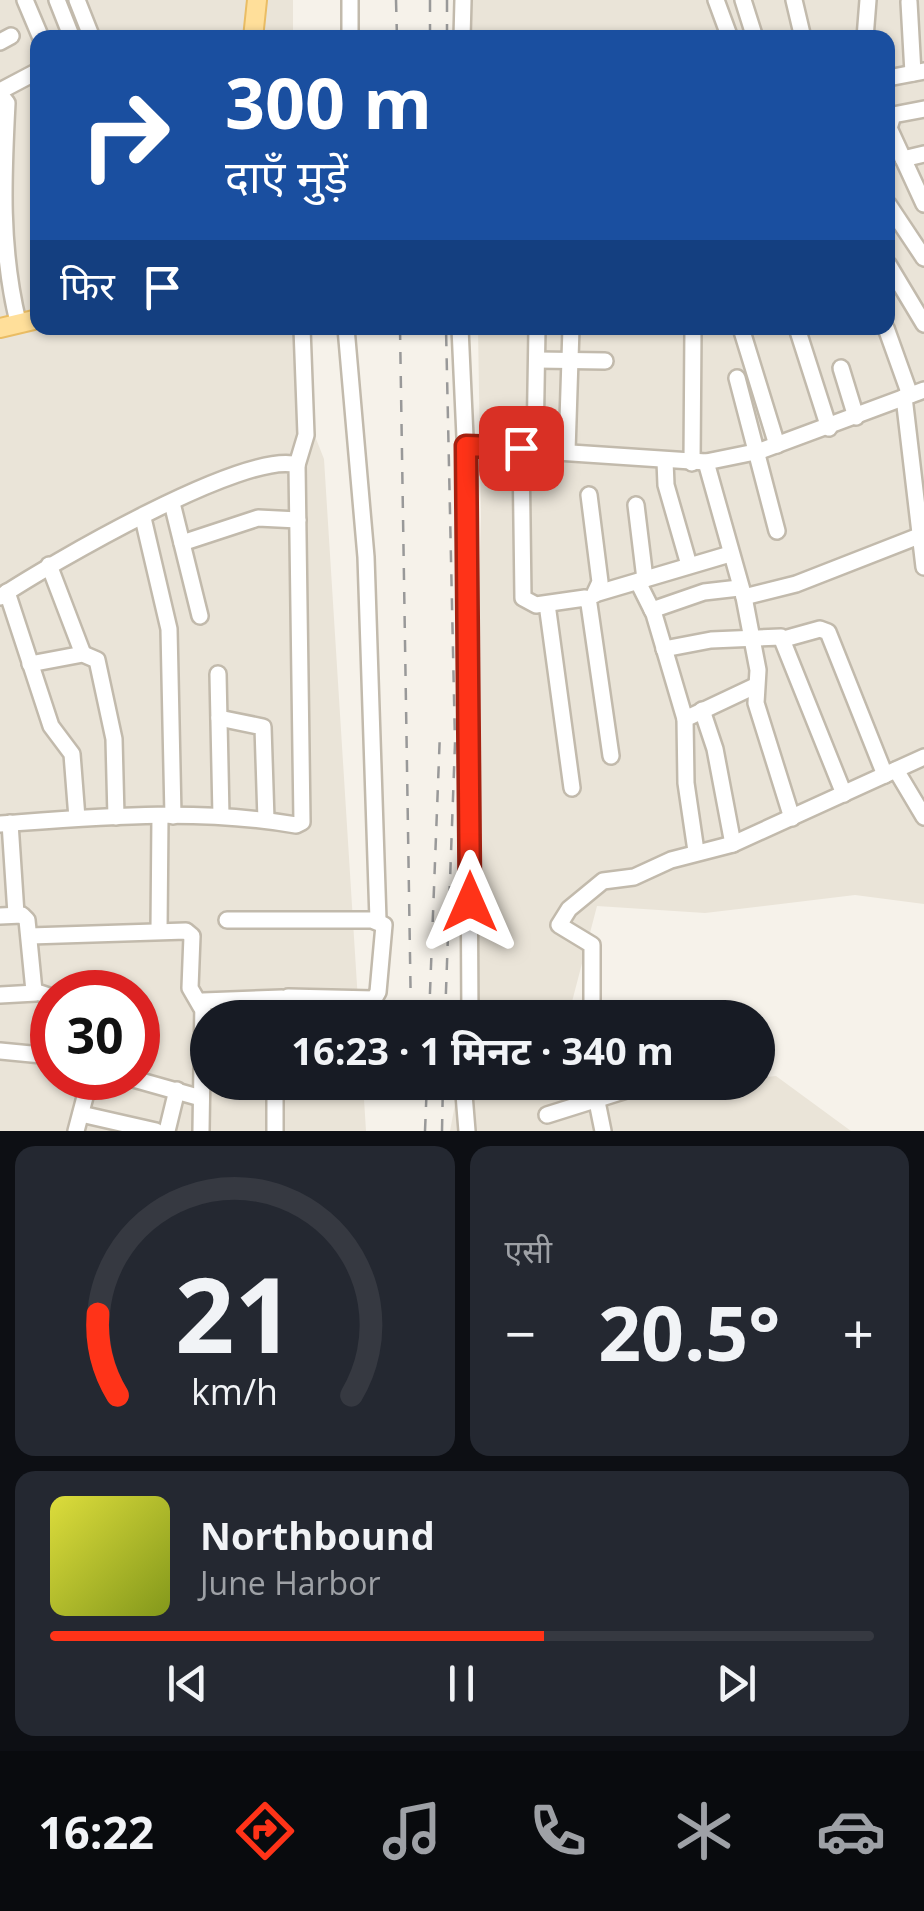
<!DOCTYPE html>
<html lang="hi">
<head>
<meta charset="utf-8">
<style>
	body { margin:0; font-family:"Open Sans","Noto Sans Devanagari",sans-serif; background:#242831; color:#f1f3f6; height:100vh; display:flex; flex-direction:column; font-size:38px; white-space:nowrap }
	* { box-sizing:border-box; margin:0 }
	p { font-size:32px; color:#9ea1a6 }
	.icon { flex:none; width:55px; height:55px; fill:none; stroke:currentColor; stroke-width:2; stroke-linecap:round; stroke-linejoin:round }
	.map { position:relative; height:1131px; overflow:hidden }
	.details { display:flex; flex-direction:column; gap:15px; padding:15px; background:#0d0f14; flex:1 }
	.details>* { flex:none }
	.hud { position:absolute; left:30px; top:30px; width:865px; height:305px; border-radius:20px; box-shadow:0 2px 8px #0004; background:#1a4fa0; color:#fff; overflow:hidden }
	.speed { position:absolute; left:30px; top:970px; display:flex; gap:20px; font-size:50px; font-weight:700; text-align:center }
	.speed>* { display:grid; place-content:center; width:130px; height:130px; border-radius:50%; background:#171b24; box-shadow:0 2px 8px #0004; line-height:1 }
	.speed .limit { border:15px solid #d22; background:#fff; color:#111 }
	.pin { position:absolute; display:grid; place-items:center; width:85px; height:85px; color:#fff; margin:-42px; border-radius:20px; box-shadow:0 5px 15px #0006 }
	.me { position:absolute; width:110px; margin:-55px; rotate:0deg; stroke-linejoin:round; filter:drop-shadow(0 0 8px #0008) }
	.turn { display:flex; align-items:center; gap:35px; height:210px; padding:0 30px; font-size:45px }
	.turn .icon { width:130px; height:130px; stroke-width:2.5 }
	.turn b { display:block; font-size:70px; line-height:85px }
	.then { display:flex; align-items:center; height:95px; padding:0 30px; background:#0003; gap:20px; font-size:38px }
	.big { font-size:75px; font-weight:700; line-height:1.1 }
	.details .widget { flex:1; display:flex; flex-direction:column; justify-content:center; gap:15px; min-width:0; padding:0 35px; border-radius:20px; background:#242831 }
	.details .dial { align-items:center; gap:0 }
	.dial svg { height:260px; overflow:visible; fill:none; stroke:#363941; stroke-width:7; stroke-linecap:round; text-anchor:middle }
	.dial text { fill:#f1f3f6; stroke:none }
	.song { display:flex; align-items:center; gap:30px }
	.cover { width:120px; height:120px; border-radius:15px; background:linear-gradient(135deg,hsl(60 70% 55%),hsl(70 70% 35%)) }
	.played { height:10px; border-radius:5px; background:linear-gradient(90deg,#ff3318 60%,#363941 60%) }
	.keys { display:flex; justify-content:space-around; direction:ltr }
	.heat { display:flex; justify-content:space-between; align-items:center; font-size:55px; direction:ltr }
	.details .tiles { flex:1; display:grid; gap:15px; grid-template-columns:1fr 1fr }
	.widget:last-child { grid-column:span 2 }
	.trip { position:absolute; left:190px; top:1000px; width:585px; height:100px; border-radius:50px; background:#171b24; box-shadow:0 2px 8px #0004; font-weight:700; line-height:100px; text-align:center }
	.tab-bar { display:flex; height:160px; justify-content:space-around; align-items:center; background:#090b0e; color:#9ea1a6 }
	.tab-bar .icon { width:70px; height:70px }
	.tab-bar .on { color:#ff3318 }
	.tab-bar b { font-size:45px; color:#f1f3f6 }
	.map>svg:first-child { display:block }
	.residential { fill:#eae4d8; fill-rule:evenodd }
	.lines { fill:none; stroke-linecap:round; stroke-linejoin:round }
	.minor-casing { stroke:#c2baac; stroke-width:20 }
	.major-casing { stroke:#eabd64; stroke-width:22 }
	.minor { stroke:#fff; stroke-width:15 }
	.major { stroke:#ffdf9a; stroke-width:18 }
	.rail { stroke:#999; stroke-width:2.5; stroke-dasharray:12 12; stroke-linecap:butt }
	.route-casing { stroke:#a62110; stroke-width:25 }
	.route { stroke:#ff3318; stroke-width:18 }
</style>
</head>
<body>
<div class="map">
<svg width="924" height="1131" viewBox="0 0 924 1131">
	<rect width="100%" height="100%" fill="#f6f2ea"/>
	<g class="residential">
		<path d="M 0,0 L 293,0 L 293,37 L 38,38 L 38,328 L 299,328 L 302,403 L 324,459 L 359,1017 L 208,1018 L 208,1082 L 363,1083 L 366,1131 L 0,1131 ZM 52,992 L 138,992 L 138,1078 L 52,1078 Z"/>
		<path d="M 468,0 L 924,0 L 924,904 L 855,895 L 705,913 L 597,906 L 568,1017 L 467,1018 L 481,517 L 478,328 L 888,328 L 888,38 L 469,37 Z"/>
		<path d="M 776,1076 L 851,1131 L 450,1131 L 459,1083 L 582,1083 L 592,1096 L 713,1083 L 758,1082 L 758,1078 Z"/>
	</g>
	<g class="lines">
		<defs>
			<g id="minor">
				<path d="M 25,0 L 41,38"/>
				<path d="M 57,0 L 72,38"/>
				<path d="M 77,0 L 92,38"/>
				<path d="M 350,0 L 350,38"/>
				<path d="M 716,0 L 730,38"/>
				<path d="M 743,0 L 755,38"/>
				<path d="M 794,0 L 803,38"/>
				<path d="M 909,2 L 913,73"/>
				<path d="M 462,38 L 463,0"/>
				<path d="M 865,38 L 868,0"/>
				<path d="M 0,42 L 11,36"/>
				<path d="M 888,78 L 924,71"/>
				<path d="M 0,91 L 38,71"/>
				<path d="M 0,94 L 7,103 C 3,179 0,248 18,322"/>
				<path d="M 889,128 L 924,204"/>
				<path d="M 888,132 L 893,115 L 924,109"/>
				<path d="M 903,159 L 924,154"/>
				<path d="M 888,204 L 924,258"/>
				<path d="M 888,264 L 924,324"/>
				<path d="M 346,328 L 366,557 L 378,920"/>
				<path d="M 460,328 L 467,481 L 470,1018"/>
				<path d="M 741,328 L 777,445"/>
				<path d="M 797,328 L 829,428"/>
				<path d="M 886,328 L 910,395"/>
				<path d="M 537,360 L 605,361"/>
				<path d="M 841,368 L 856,417"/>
				<path d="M 737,378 L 777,531"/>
				<path d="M 904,397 L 924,567"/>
				<path d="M 466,446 L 706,462 L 760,451 L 924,390"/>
				<path d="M 521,448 L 523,598 L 536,605 L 585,598 L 589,604 L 611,756"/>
				<path d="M 535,448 L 537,328"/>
				<path d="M 567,451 L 571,328"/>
				<path d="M 665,461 L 666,485 L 689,565"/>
				<path d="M 706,462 L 744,597 L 796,584 L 924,534"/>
				<path d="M 692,463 L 693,328"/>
				<path d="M 297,465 L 306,435 L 302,328"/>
				<path d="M 589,495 L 600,582 L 594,595"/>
				<path d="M 172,503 L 200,616"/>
				<path d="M 636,505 L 645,579"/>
				<path d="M 143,518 L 169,629 L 173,816"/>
				<path d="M 182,543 L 258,518 L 298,520"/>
				<path d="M 49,565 L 83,654"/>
				<path d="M 638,582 L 654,614 L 685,719"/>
				<path d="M 7,592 L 51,726 L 72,754 L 77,818"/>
				<path d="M 598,593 L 730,554"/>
				<path d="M 0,597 C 48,565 247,449 297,465 L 302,822 L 296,825 C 199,808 98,817 0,824"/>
				<path d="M 744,597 L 758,670 L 756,703 L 792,818"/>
				<path d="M 547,604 L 572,788"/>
				<path d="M 652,610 L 704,592 L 739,588"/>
				<path d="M 784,639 L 820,629 L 828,632 L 885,775"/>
				<path d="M 664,649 L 711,640 L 781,637 L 844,794"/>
				<path d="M 30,664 L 83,654 L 97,660 L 114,739 L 116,817"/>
				<path d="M 218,674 L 221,816"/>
				<path d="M 702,710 L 715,749 L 733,844"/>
				<path d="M 219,718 L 263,727 L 266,820"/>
				<path d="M 896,770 L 924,817"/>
				<path d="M 10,823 L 16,914"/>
				<path d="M 696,851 L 686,783 L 685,719 L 755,686"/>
				<path d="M 0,916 L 22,915 L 27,920 L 34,991 L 52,997"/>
				<path d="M 227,920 L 372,920 L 384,925 L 378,992 L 374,999 L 288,997 L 278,1003 L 276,1018"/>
				<path d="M 159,930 L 160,816"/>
				<path d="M 30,936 L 186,931 L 192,936 L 190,988 L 201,1007"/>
				<path d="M 0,995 L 36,993"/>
				<path d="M 592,1018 L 592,945 L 559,925 L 569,909 L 603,881 L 634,877 L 671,860 L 733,844 L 924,757"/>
				<path d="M 0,1051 L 52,1056"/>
				<path d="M 130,1078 L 201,1098"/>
				<path d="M 463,1082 L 467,1131"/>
				<path d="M 593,1082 L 603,1131"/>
				<path d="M 81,1114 L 156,1131"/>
				<path d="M 547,1115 L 652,1082"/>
				<path d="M 76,1131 L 90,1078"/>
				<path d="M 167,1131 L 177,1090"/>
				<path d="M 201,1131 L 203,1001 L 282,998"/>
				<path d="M 275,1131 L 275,1082"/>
			</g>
			<g id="major">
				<path d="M 253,38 L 257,0"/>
				<path d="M 0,328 L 38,319"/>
			</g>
		</defs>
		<use href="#minor" class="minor-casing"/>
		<use href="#major" class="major-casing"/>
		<use href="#minor" class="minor"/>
		<use href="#major" class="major"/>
		<g class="rail">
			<path d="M 396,0 L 397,38"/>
			<path d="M 430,0 L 430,38"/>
			<path d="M 447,0 L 447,38"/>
			<path d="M 400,328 L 411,1018"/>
			<path d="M 429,1018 L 440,732"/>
			<path d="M 445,1018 L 455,743 L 446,328"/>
			<path d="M 425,1131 L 427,1082"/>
			<path d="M 442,1131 L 443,1082"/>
		</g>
	</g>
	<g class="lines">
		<defs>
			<path id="route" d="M 470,902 L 466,446 L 521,448"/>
		</defs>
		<use href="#route" class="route-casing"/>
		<use href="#route" class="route"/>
	</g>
</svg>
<div class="speed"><div class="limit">30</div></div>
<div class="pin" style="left:521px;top:448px;background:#d93025"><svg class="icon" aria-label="arrive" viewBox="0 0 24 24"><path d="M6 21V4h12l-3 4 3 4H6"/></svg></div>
<svg class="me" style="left:470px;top:902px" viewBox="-20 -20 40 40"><path d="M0-17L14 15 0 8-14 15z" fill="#ff3318" stroke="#fff" stroke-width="4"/></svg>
<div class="trip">16:23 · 1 मिनट · 340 m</div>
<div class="hud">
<div class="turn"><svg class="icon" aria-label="right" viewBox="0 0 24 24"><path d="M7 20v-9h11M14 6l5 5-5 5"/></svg><div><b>300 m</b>दाएँ मुड़ें</div></div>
<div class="then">फिर<svg class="icon" aria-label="arrive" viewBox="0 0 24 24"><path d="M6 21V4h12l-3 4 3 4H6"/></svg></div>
</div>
</div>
<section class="details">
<div class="tiles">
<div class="widget dial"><svg viewBox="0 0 100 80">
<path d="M14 69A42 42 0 1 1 86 69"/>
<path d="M14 69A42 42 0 0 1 8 44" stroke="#ff3318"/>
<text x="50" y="56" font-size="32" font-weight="700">21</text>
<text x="50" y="72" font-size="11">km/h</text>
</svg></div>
<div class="widget"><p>एसी</p>
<div class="heat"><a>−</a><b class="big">20.5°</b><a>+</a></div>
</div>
<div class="widget">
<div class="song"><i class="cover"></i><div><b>Northbound</b><p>June Harbor</p></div></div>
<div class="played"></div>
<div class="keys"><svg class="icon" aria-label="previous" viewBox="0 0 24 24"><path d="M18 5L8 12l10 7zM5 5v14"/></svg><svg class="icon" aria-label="pause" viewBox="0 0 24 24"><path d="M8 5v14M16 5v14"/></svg><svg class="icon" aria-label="next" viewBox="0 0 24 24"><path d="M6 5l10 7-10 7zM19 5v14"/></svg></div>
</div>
</div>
</section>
<nav class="tab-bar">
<b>16:22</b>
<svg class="icon on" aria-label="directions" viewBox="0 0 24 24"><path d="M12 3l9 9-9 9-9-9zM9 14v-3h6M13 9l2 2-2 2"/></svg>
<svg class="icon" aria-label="music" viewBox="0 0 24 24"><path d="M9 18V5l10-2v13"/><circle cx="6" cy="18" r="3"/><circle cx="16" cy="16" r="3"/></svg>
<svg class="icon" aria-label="phone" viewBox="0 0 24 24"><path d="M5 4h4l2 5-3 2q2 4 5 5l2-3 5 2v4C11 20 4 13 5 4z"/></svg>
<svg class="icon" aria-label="climate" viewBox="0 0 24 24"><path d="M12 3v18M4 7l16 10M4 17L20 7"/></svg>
<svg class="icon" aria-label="car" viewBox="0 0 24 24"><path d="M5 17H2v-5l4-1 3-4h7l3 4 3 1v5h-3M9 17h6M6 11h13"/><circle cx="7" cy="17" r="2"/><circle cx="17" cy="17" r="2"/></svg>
</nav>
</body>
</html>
